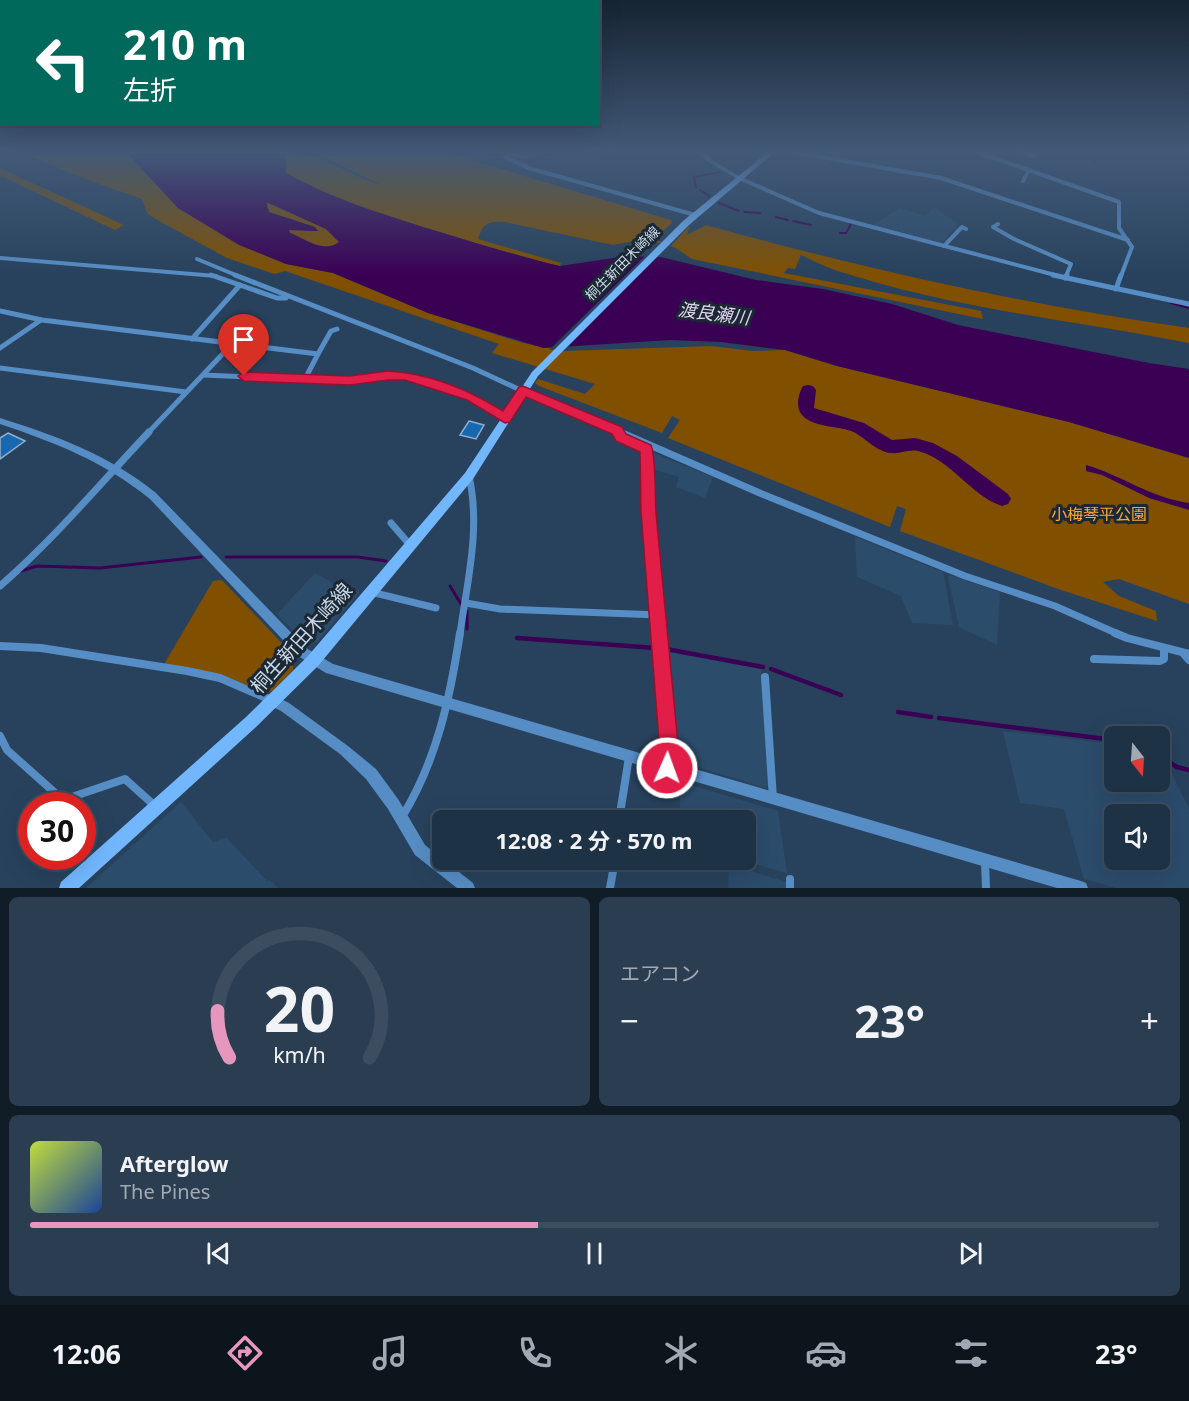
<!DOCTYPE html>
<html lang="ja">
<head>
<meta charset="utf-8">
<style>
	body { margin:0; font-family:"Noto Sans","Noto Sans JP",sans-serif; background:#2b3e51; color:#f1f3f6; height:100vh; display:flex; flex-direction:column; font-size:22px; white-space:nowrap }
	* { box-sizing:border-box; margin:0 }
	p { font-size:20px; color:#a1aab3 }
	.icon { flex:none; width:33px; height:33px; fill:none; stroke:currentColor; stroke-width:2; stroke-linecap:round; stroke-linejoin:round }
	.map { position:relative; height:888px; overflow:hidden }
	.side { display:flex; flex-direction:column; gap:9px; padding:9px; background:#101c26; flex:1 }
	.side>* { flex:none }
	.guide { position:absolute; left:0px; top:0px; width:600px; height:126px; box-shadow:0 6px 24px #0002,0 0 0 2px #3c4d5f; background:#00695c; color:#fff; overflow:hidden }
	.needle { width:39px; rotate:163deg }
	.tools { position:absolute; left:1104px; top:726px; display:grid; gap:12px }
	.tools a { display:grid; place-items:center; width:66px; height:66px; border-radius:9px; background:#1e3246; box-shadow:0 6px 24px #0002,0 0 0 2px #3c4d5f; font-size:30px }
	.speed { position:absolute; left:18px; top:792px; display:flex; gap:12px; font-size:30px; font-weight:700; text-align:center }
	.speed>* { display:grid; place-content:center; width:78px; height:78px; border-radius:50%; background:#1e3246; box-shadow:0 6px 24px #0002,0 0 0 2px #3c4d5f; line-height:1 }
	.speed .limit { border:9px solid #d22; background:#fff; color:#111 }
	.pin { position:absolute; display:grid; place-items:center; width:51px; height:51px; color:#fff; margin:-62px -26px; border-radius:50% 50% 50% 0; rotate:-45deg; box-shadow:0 0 6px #0007 }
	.pin .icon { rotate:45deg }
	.me { position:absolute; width:66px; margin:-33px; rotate:2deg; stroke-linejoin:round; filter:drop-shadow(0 0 4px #0008) }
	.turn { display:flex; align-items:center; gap:21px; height:126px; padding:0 24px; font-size:27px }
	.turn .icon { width:78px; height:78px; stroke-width:2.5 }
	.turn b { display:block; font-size:42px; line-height:51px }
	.big { font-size:45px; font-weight:700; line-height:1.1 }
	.side .card { flex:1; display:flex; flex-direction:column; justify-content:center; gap:9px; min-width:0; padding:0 21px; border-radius:9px; background:#2b3e51 }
	.side .dial { align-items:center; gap:0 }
	.dial svg { height:156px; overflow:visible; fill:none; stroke:#3c4d5f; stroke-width:7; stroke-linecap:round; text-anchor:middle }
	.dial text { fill:#f1f3f6; stroke:none }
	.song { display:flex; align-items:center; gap:18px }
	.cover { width:72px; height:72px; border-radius:9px; background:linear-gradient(135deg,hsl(70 70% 55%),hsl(220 70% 35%)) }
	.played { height:6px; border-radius:3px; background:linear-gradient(90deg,#e797bd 45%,#3c4d5f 45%) }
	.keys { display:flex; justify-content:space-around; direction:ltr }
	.heat { display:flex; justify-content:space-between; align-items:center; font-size:33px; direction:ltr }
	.side .tiles { flex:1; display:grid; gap:9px; grid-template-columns:1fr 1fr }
	.card:last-child { grid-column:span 2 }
	.trip { position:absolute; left:432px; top:810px; width:324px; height:60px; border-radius:9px; background:#1e3246; box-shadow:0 6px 24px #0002,0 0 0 2px #3c4d5f; font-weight:700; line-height:60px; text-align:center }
	.menu { display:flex; height:96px; justify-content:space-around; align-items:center; background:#0c141c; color:#a1aab3 }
	.menu .icon { width:42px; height:42px }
	.menu .selected { color:#e797bd }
	.menu b { font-size:27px; color:#f1f3f6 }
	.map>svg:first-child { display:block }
	.built { fill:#2c4c6c; fill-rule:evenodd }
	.green { fill:#805000 }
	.water { fill:#3a0054; fill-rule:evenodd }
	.pier { fill:#28425d }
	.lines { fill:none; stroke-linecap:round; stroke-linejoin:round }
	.stream-far2 { stroke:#3a0054; stroke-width:2 }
	.stream-far1 { stroke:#3a0054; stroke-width:3 }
	.stream { stroke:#3a0054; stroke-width:4.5 }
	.river { fill:#3a0054; fill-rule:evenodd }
	.building { fill:#1768af; stroke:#90aece; stroke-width:1.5 }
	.minor-far3 { stroke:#578dc5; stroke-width:4 }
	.minor-far2 { stroke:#578dc5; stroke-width:5 }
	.minor-far1 { stroke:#578dc5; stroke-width:7 }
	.minor { stroke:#578dc5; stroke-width:8 }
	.tertiary { fill:#578dc5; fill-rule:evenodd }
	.secondary { fill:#72b7fe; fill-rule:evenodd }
	.route { fill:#e11d48; stroke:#92132f; stroke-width:1.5 }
	.labels { text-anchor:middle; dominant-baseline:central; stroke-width:6; stroke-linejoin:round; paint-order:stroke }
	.far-street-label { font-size:14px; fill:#c7d7e7; stroke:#1c2834 }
	.park-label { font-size:16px; fill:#ffab32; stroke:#1c2834 }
	.water-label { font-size:18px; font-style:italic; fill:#e3d4ef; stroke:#1c2834 }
	.near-street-label { font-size:20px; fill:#c7d7e7; stroke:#1c2834 }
</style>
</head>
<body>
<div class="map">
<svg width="1189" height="888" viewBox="0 0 1189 888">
	<rect width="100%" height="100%" fill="#28425d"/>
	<g class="built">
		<path d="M 934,207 L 958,224 L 942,243 L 873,225 L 900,208 L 926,216 Z"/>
		<path d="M 653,453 L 713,477 L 705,498 L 676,487 L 679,477 L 649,468 Z"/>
		<path d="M 855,537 L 943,572 L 953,625 L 912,623 L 901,596 L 857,577 Z"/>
		<path d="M 315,573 L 333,583 L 360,592 L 317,642 L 306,644 L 277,614 Z"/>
		<path d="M 950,575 L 1000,592 L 997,645 L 959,627 L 948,577 Z"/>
		<path d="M 666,651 L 761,669 L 769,784 L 766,788 L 675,760 Z"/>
		<path d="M 1003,731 L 1114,744 L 1114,782 L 1160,782 L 1160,758 L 1167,763 L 1189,809 L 1189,888 L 1116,888 L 1084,879 L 1064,809 L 1020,803 ZM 1114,814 L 1160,814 L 1160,860 L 1114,860 Z"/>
		<path d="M 684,783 L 778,811 L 787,873 L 741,860 L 746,860 L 746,820 L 681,820 L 679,788 Z"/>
		<path d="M 181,802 L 213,842 L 227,838 L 267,881 L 270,880 L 278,888 L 86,888 Z"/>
		<path d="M 729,864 L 786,882 L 786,888 L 728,888 Z"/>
	</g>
	<g class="green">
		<path d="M 21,152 L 126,152 L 178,208 L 286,264 L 333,273 L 428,313 L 523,343 L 564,351 L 711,346 L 753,351 L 785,350 L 837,366 L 1069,422 L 1189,458 L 1189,604 L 1119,579 L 1103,582 L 1119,596 L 1156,611 L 1157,621 L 1061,590 L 900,531 L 906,509 L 897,506 L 890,527 L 668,438 L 680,420 L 672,416 L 662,433 L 539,386 L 535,383 L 538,379 L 585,394 L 595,384 L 492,353 L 499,344 L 285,271 L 275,274 L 227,258 L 152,217 L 147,213 L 142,199 L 80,177 Z"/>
		<path d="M 287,152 C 320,152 349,176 381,185 L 314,152 L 445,152 L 671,220 L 672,223 L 654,239 L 671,246 L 690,225 L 687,235 L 706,225 C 865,269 1025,305 1189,328 L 1189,343 C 1071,320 949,308 835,270 C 823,266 813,260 801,255 L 795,269 L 788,268 L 784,273 L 981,311 L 983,319 L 692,259 L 674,247 L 645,239 L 613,245 L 505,222 C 489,221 483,223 478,239 L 561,263 L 560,266 L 551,264 C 508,253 466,240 423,227 C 376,212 329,197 286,173 Z"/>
		<path d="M 0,168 L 124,225 L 115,230 L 3,177 L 0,178 Z"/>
		<path d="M 266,201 L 326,229 L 340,242 C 324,254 306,239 290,233 L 289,230 L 317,231 L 315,227 L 269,212 Z"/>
		<path d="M 222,580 L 293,655 L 293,670 L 272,691 L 266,693 L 220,674 L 163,666 L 213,581 Z"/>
	</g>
	<g class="water">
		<path d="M 126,152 L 286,152 L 286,173 C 329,197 376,212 423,227 C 466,240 508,253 551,264 L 560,266 L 626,256 L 661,257 L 756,280 L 823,289 L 892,304 L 958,325 L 1149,363 L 1189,369 L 1189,458 L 1069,422 L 837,366 L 785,350 L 721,342 L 670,340 L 543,348 L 428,313 L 333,273 L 286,264 L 239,245 L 178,208 ZM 266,202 L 326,229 L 339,242 C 324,254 306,239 290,233 L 289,230 L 318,231 L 315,227 L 269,212 Z"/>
		<path d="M 1086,465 C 1121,475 1151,498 1189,503 L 1189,510 L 1149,498 L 1102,475 L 1086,471 Z"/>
	</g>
	<path class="pier" d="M 648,253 L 660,254 L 566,349 L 549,350 Z"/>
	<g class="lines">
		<g class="stream-far2">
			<path d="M 690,152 L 698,156"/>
			<path d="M 1080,152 L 1096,162"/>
			<path d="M 696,187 L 694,177 L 720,172"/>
			<path d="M 700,190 L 709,196"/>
			<path d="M 719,203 L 739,211"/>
			<path d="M 744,212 L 760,213"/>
			<path d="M 776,217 L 788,220"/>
			<path d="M 793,221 L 811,225"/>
			<path d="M 840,233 L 846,233 L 851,224"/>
			<path d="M 1171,303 L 1189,308"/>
		</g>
		<g class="stream-far1">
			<path d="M 226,557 L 358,557 L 386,561"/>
			<path d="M 21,571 L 37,566 L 100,568 L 201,557"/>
			<path d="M 450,586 L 461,604"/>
			<path d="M 467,611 L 467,629"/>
		</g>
		<g class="stream">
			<path d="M 517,638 L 656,648"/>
			<path d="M 666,649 L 763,667"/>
			<path d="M 771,669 L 841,695"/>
			<path d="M 898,712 L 931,717"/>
			<path d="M 939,718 L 1114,740"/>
			<path d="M 1160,756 L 1177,767 L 1189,770"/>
		</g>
		<path class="river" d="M 808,385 L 813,386 L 816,390 L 814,408 L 864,423 L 892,440 L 915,438 L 933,443 L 957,456 L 1008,494 L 1011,499 L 1008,504 L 1002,506 C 971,496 952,460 918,451 C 909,449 900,454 891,453 C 876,452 864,436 851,431 C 837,426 813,427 803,416 C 795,408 798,395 803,386 Z"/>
	</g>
	<g class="building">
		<path d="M 469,421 L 484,425 L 476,439 L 460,435 Z"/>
		<path d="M 8,433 L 25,441 L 0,459 L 0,438 Z"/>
	</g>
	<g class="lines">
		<g class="minor-far3">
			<path d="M 497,152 L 523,156 L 544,152"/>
			<path d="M 793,152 L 941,178 L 1128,240"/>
			<path d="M 977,152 L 1119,202 L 1119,228 L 1132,247 L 1121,276"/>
			<path d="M 1024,152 L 1035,156"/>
			<path d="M 506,154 L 505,157 L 529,168 L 695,215"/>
			<path d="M 739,178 L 819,213 L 1059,276"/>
			<path d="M 1023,181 L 1029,170"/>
			<path d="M 998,224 L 993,227 L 1014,239 L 1071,264 L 1066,276"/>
			<path d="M 944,246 L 962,227 L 966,229"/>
			<path d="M 0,258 L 216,276"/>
			<path d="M 197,259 L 238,276"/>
		</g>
		<g class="minor-far2">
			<path d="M 211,275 L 277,298 L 286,298"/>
			<path d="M 235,275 L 473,368 L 557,407 L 624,434"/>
			<path d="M 1053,275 L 1189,304"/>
			<path d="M 1065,278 L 1067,275"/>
			<path d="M 1116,289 L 1121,275"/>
			<path d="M 0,311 L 42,320 L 318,354 L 305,379"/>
			<path d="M 192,339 L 240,285"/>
			<path d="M 0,348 L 41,320"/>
			<path d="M 318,354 L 331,331 L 337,329"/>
			<path d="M 0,368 L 186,392"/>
			<path d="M 203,375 L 350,381 L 388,375 L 406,376 L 471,397 L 505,418"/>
			<path d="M 617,431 L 619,434"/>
			<path d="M 147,434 L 232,344"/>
		</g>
		<g class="minor-far1">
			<path d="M 618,432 C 627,442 641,442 648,453 L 646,478 L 660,634"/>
			<path d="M 620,432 L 762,494 L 965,576 L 1055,606 L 1118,634"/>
			<path d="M 391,523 L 410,545"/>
			<path d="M 0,586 C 54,539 99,485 149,432"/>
			<path d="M 371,592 L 436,608"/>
			<path d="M 466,603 L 500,609 L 659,615"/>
			<path d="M 460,634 C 467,582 481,529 469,476"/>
		</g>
		<g class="minor">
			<path d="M 659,633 L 670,754 L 667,768"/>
			<path d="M 1115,633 L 1127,638 L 1189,654"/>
			<path d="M 0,646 L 41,648 L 187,671 L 220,678 L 271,700"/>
			<path d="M 1183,653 L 1189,660"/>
			<path d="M 1094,659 L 1160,661 L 1164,659 L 1164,649"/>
			<path d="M 765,677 L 773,799"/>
			<path d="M 0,736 L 7,750 L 63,800 L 125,779 L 155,806"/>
			<path d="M 402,817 C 437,760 450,698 460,633"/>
			<path d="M 619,820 L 629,757"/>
			<path d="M 985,861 L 986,888"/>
			<path d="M 790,879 L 790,888"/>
			<path d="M 610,888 L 615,860"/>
		</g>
		<g class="tertiary">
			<path d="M 698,152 L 704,152 L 711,159 L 742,178 L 737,179 L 707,161 Z"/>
			<path d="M 0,418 C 57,436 109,455 156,493 L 306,648 L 333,664 L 1081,881 L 1086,883 L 1088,888 L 1057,888 L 326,673 L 298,656 L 150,499 C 103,461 56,443 0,424 Z"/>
			<path d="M 273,695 L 289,703 L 348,746 L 376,769 L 398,799 L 425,845 L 473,883 L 475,888 L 457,888 L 415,855 L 388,809 L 366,779 L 340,754 L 281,711 L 269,705 L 267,701 L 269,697 Z"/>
		</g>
		<path class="secondary" d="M 768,152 L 775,152 L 689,225 L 538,376 L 473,479 L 318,666 L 256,727 L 79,888 L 59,888 L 61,882 L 246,717 L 308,656 L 465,473 L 532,372 L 683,221 Z"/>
	</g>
	<linearGradient id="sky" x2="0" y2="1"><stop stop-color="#162433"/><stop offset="0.55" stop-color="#425a78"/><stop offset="1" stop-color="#425a78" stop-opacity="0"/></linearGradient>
	<rect width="1189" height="276" fill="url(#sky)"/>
	<path class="route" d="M 388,371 C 428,373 469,390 503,411 L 519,387 L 523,386 L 622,427 L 626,434 L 651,445 C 656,456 655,497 656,513 C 663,593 672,674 679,754 L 674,774 L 667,777 L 660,774 L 657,768 L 660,754 L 641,512 L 640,452 L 616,441 L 612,434 L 526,397 L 510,422 L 505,423 L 467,400 L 405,380 L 388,380 L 350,385 L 244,381 L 238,376 L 244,372 L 350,376 Z"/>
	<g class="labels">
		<g class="far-street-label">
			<text transform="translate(622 263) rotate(-45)">桐生新田木崎線</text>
		</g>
		<g class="park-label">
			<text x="1099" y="514">小梅琴平公園</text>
		</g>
		<g class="water-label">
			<text transform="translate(714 313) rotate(7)">渡良瀬川</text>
		</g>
		<g class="near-street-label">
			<text transform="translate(301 638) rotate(-48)">桐生新田木崎線</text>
		</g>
	</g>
</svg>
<div class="tools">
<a><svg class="needle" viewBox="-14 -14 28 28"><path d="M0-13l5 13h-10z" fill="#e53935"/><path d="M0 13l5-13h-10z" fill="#a1aab3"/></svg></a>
<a><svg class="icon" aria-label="sound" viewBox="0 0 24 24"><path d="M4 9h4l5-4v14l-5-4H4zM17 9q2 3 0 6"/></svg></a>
</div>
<div class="speed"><div class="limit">30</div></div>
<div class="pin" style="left:244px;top:376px;background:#d93025"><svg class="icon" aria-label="arrive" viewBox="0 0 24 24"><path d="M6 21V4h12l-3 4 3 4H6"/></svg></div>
<svg class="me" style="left:667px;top:768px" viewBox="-20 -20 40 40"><circle r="17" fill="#e11d48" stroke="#fff" stroke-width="3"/><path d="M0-11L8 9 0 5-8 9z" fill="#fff"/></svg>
<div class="trip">12:08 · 2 分 · 570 m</div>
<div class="guide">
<div class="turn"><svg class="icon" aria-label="left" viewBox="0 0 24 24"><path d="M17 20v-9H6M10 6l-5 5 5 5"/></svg><div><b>210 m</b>左折</div></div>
</div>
</div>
<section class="side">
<div class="tiles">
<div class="card dial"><svg viewBox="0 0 100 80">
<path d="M14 69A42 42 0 1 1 86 69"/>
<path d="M14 69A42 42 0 0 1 8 45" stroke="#e797bd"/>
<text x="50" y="56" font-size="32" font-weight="700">20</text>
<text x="50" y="72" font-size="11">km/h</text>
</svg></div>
<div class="card"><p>エアコン</p>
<div class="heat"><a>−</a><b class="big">23°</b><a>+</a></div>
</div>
<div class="card">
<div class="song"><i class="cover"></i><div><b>Afterglow</b><p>The Pines</p></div></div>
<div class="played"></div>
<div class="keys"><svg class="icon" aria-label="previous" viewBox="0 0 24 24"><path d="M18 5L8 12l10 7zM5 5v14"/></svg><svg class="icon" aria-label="pause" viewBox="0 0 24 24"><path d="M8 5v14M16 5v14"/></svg><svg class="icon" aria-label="next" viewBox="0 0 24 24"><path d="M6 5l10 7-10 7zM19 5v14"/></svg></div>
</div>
</div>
</section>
<nav class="menu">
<b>12:06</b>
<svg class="icon selected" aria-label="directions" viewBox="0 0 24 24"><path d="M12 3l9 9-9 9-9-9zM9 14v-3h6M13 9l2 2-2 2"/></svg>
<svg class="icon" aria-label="music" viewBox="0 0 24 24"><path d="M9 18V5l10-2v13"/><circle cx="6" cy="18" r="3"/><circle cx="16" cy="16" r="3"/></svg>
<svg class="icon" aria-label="phone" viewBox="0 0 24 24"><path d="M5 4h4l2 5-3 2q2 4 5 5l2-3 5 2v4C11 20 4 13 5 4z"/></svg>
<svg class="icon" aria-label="climate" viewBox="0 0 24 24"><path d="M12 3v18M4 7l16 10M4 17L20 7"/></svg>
<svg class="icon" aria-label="car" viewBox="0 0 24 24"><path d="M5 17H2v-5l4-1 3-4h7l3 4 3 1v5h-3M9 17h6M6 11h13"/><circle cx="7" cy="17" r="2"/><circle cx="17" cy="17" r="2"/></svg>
<svg class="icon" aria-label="filters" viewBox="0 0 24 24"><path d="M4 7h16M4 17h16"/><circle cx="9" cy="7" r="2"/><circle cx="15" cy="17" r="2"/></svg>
<b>23°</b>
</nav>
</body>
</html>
